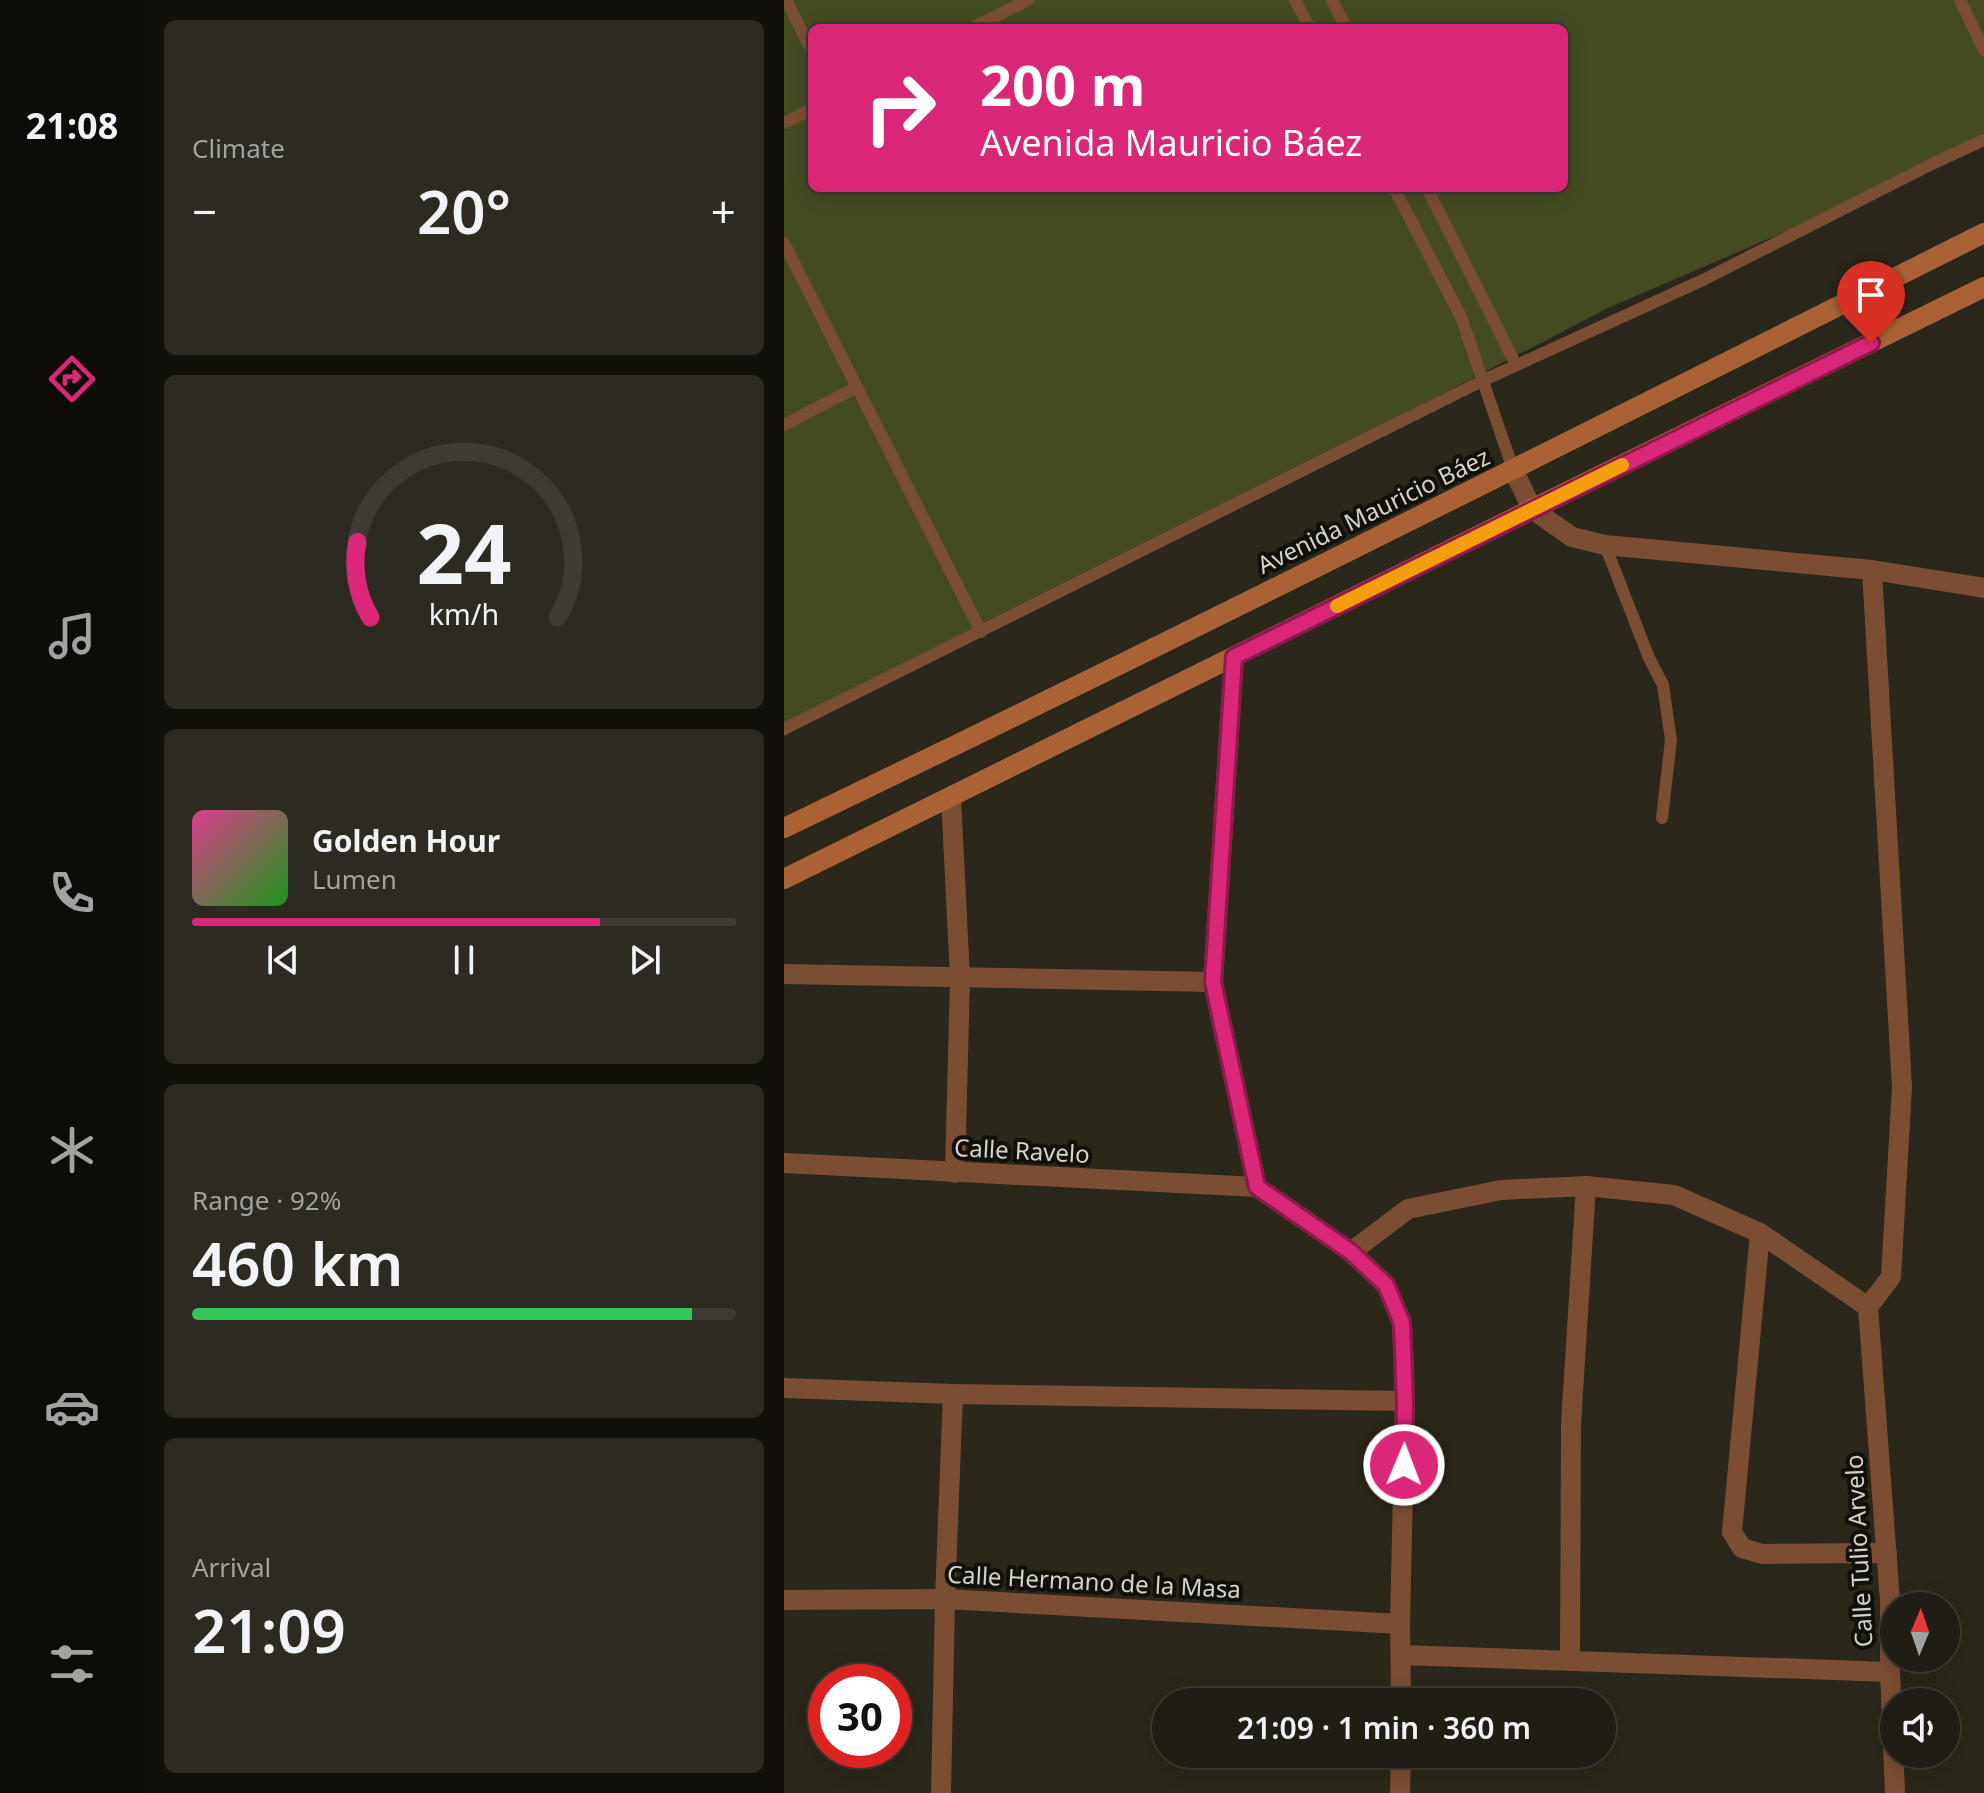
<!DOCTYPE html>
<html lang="en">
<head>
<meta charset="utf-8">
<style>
	body { margin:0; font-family:"Noto Sans",sans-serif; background:#2d2a22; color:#f1f3f6; height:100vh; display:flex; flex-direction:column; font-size:30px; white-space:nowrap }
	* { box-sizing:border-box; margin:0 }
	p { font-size:26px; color:#a2a2a0 }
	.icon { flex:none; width:44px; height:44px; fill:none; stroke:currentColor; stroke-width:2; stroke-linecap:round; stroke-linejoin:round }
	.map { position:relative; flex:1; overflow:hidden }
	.side { display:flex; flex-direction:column; gap:20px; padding:20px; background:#12100b; width:640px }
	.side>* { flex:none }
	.hud { position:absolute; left:24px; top:24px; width:760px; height:168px; border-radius:12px; box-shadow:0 4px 20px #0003,0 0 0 2px #3d3b34; background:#db2777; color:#fff; overflow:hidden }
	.needle { width:52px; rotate:2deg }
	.tools { position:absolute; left:1096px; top:1592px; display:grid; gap:16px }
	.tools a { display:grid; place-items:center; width:80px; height:80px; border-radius:50%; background:#201d14; box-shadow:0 4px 20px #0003,0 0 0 2px #3d3b34; font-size:40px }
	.speed { position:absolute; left:24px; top:1664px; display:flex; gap:16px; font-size:40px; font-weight:700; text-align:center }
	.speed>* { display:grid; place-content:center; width:104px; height:104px; border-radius:50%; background:#201d14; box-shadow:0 4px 20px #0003,0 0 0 2px #3d3b34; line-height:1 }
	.speed .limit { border:12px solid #d22; background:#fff; color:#111 }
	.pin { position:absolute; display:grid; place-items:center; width:68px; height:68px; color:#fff; margin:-82px -34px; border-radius:50% 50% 50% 0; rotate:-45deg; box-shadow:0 0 8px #0007 }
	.pin .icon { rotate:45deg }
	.me { position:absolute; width:88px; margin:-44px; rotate:1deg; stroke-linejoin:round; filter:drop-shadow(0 0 6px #0008) }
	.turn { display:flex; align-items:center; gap:28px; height:168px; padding:0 40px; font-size:36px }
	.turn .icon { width:104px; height:104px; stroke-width:2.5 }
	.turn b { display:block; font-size:56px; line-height:68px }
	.big { font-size:60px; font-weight:600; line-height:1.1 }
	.side .tile { flex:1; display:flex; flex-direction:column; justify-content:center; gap:12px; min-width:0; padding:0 28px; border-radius:12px; background:#2d2a22 }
	.side .dial { align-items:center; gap:0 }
	.dial svg { height:208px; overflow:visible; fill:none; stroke:#3d3b34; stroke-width:7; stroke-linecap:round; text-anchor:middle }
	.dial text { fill:#f1f3f6; stroke:none }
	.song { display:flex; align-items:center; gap:24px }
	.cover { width:96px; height:96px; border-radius:12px; background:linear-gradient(135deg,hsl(330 70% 55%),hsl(120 70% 35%)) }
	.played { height:8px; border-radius:4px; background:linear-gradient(90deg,#db2777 75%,#3d3b34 75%) }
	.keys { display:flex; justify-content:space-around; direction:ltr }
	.heat { display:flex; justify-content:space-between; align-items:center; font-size:44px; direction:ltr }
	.charge { height:12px; border-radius:6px; background:linear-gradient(90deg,#34c759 92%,#3d3b34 0) }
	.trip { position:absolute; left:368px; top:1688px; width:464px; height:80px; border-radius:40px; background:#201d14; box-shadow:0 4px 20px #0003,0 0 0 2px #3d3b34; font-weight:600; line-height:80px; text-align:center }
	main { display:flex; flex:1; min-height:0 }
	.dock { display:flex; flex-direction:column; width:144px; justify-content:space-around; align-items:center; background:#0d0c08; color:#a2a2a0 }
	.dock .icon { width:56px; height:56px }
	.dock .active { color:#db2777 }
	.dock b { font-size:36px; color:#f1f3f6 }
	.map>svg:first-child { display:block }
	.green { fill:#454b21; fill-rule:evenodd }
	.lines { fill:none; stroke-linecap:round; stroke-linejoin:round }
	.service { stroke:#7b4e33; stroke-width:12 }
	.minor { stroke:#7b4e33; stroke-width:20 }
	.secondary { stroke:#aa6235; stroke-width:20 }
	.route-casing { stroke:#8e194d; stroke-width:20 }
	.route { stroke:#db2777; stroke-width:14 }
	.slow { stroke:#f59e0b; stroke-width:14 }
	.labels { text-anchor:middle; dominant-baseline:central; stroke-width:8; stroke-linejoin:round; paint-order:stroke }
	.street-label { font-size:24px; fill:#d5d2ca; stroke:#11100a }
</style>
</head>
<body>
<main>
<nav class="dock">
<b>21:08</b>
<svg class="icon active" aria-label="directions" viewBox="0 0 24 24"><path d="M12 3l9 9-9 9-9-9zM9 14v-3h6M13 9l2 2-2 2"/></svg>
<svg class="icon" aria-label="music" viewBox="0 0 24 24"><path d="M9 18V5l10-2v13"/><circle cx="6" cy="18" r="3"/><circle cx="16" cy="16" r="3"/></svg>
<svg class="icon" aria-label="phone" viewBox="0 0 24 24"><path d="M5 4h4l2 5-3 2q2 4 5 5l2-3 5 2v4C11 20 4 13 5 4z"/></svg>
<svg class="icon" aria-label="climate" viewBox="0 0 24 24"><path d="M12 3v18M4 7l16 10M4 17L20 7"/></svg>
<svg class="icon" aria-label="car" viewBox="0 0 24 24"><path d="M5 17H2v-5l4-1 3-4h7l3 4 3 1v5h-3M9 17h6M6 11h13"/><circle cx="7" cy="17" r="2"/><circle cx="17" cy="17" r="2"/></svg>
<svg class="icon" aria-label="filters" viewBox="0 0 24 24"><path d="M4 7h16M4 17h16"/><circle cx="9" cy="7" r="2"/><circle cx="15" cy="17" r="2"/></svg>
</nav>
<section class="side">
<div class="tile"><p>Climate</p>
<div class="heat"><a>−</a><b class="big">20°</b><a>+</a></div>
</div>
<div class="tile dial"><svg viewBox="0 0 100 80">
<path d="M14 69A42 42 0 1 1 86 69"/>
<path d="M14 69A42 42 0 0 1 9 40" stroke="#db2777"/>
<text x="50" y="56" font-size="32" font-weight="700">24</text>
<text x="50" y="72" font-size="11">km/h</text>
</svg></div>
<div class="tile">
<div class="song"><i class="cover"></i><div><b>Golden Hour</b><p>Lumen</p></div></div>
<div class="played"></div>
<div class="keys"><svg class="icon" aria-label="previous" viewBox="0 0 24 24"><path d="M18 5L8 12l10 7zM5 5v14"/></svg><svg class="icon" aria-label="pause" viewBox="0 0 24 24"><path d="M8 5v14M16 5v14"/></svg><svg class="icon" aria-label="next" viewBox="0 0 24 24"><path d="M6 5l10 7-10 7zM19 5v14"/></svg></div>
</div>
<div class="tile"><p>Range · 92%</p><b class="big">460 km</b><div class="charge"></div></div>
<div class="tile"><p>Arrival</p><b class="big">21:09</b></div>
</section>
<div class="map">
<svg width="1200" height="1793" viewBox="0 0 1200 1793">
	<rect width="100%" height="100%" fill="#2b271a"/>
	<path class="green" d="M 0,0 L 1200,0 L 1200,146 L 824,308 L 0,736 ZM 28,28 L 780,28 L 780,188 L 28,188 Z"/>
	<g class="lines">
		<g class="service">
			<path d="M 2,0 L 28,51"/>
			<path d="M 511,0 L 526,28"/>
			<path d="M 548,0 L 562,28"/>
			<path d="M 1176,0 L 1200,50"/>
			<path d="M 188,28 L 244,0"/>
			<path d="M 0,123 L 28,109"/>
			<path d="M 610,188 L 677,317 L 729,469"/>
			<path d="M 643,188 L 732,365"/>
			<path d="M 0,243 L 197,632"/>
			<path d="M 0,425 L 73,387"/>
			<path d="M 821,545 L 865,658 L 879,685 L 887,740 L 878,818"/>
			<path d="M 0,729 L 700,380 L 919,280 L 1148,164 L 1200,140"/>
		</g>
		<g class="minor">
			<path d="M 729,469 L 748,509 L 788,537 L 821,545 L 1088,570 L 1200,588"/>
			<path d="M 450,657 L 429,982 L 473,1187 L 567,1252 L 602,1285 L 618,1323 L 621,1401 L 616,1624 L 617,1702"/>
			<path d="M 167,797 L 176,978 L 171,1173"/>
			<path d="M 0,974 L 429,982"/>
			<path d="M 0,1163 L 473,1187"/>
			<path d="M 976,1233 L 948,1532 L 958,1548 L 978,1554 L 1103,1553"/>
			<path d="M 567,1252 L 624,1209 L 717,1190 L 802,1186 L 890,1195 L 976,1233 L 1084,1307"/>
			<path d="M 1084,1307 L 1107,1277 L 1118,1087 L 1088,570"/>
			<path d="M 1084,1307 L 1106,1601 L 1106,1672 L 1111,1793"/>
			<path d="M 0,1388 L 169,1394 L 621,1401"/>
			<path d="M 0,1600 L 161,1599 L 616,1624"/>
			<path d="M 617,1655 L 1106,1672"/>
			<path d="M 786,1660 L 787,1424 L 802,1186"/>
			<path d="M 157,1793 L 161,1599 L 169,1394"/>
			<path d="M 616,1793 L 617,1754"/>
		</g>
		<g class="secondary">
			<path d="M 0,828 C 402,635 801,433 1200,233"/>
			<path d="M 0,879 L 748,509 L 1200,287"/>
		</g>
	</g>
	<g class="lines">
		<defs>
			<path id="route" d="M 620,1465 L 621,1401 L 618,1323 L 602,1285 L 567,1252 L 473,1187 L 429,982 L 450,657 L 1087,343"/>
		</defs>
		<use href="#route" class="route-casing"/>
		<use href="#route" class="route"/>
		<path class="slow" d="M 553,606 L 838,465"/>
	</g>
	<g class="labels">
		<g class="street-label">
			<text transform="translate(589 510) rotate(-26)">Avenida Mauricio Báez</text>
			<text transform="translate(238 1150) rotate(3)">Calle Ravelo</text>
			<text transform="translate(1074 1551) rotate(-93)">Calle Tulio Arvelo</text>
			<text transform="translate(310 1581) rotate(3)">Calle Hermano de la Masa</text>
		</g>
	</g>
</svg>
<div class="tools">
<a><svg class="needle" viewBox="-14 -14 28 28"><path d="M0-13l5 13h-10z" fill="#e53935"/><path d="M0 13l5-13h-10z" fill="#a2a2a0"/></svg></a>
<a><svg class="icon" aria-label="sound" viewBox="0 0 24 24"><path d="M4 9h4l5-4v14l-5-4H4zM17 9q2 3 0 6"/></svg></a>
</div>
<div class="speed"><div class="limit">30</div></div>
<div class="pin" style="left:1087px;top:343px;background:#d93025"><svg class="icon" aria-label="arrive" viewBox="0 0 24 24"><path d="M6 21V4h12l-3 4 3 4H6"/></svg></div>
<svg class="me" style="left:620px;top:1465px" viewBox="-20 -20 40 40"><circle r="17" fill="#db2777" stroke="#fff" stroke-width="3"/><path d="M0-11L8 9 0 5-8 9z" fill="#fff"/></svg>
<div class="trip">21:09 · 1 min · 360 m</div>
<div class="hud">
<div class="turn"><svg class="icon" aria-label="right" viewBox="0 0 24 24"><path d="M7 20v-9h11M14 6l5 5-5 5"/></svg><div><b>200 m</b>Avenida Mauricio Báez</div></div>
</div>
</div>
</main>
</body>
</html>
